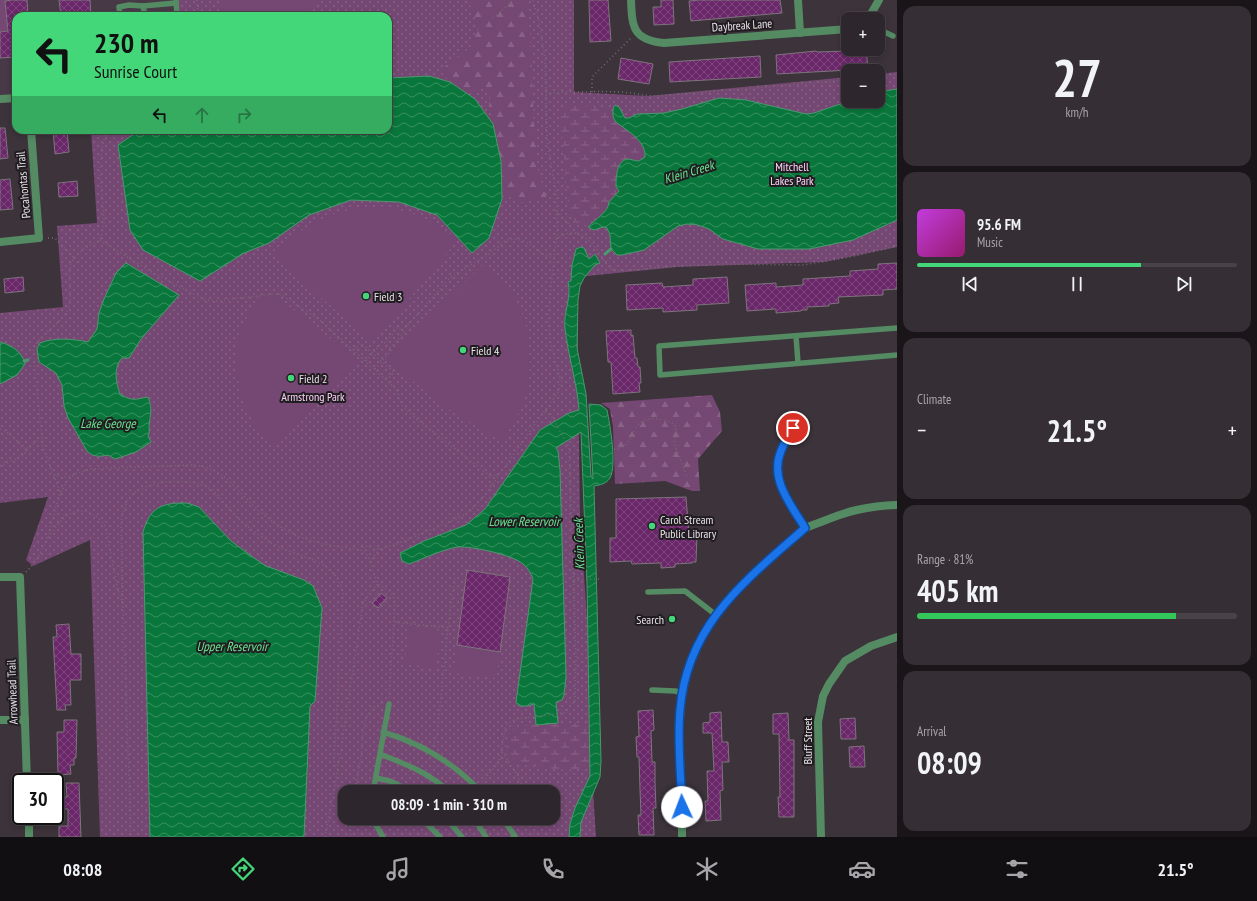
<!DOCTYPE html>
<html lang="en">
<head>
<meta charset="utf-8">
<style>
	body { margin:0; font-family:"PT Sans Narrow",sans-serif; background:#352e34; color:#f1f3f6; height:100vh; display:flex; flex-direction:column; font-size:15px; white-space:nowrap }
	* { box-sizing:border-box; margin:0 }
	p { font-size:13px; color:#a7a5a9 }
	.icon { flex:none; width:22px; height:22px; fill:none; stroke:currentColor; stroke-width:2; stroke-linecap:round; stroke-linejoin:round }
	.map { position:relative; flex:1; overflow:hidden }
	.panel { display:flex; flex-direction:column; gap:6px; padding:6px; background:#191518; width:360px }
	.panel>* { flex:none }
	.hud { position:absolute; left:12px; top:12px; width:380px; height:122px; border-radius:12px; box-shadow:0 2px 6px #0003,0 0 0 1px #484348; background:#44d77a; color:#111; overflow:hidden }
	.tools { position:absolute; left:841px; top:12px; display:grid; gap:8px }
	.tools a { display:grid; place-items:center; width:44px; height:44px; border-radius:8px; background:#2d262c; box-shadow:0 2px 6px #0003,0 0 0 1px #484348; font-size:20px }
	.speed { position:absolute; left:12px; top:773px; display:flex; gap:8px; font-size:20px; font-weight:700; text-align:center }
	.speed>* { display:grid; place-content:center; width:52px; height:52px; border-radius:50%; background:#2d262c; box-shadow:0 2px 6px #0003,0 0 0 1px #484348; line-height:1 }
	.speed .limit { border:2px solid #111; border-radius:6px; background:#fff; color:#111 }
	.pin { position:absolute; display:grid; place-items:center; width:34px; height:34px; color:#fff; margin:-17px; border:2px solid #fff; border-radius:50%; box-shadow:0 1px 4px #0007 }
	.me { position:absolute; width:44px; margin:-22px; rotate:358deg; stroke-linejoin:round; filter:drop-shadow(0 0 3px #0008) }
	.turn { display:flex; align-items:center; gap:14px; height:84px; padding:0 16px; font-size:18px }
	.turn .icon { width:52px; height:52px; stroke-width:2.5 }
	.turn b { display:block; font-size:28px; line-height:34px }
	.lanes { display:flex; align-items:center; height:38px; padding:0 16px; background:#0003; justify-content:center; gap:20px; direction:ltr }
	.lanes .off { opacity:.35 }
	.big { font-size:30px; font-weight:700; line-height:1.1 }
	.panel .card { flex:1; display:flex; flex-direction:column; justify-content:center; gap:6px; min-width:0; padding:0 14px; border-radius:12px; background:#352e34 }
	.panel .dial { align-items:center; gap:0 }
	.dial b { font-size:52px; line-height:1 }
	.song { display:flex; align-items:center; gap:12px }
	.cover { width:48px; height:48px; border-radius:6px; background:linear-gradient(135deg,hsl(290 70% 55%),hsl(320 70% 35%)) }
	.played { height:4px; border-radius:2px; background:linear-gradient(90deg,#44d77a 70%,#484348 70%) }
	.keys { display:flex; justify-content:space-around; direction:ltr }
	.heat { display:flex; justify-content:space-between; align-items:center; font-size:22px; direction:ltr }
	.charge { height:6px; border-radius:3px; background:linear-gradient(90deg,#34c759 81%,#484348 0) }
	.trip { position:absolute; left:338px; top:785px; width:222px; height:40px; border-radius:12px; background:#2d262c; box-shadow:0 2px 6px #0003,0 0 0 1px #484348; font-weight:700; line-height:40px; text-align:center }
	.menu { display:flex; height:64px; justify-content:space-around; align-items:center; background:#120f12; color:#a7a5a9 }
	.menu .icon { width:28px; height:28px }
	.menu .active { color:#44d77a }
	.menu b { font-size:18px; color:#f1f3f6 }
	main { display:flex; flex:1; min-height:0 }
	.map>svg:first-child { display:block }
	.built { fill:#473946 }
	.green { fill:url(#green-dots); fill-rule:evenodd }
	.forest { fill:url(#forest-firs) }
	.wetland { fill:url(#wetland-marsh) }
	.pitch { fill:#754773 }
	.water { fill:url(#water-waves); stroke:#4c976f }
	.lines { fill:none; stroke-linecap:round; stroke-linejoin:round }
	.stream { stroke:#4c976f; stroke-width:3 }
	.building { fill:url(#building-cross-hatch); stroke:#7e747d }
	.path { stroke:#746c73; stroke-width:1.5; stroke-dasharray:1 3; stroke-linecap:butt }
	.lane { stroke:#548b63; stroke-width:5.5 }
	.street { stroke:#548b63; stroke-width:8 }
	.route-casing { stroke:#114b97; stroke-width:10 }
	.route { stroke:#1a73e8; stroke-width:7 }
	.poi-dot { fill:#44d77a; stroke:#201c20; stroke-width:1.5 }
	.labels { text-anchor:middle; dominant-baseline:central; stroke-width:4; stroke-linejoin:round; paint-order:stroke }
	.street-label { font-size:12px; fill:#e9e3e9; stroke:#201c20 }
	.park-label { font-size:12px; fill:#fad4f8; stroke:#201c20 }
	.poi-label { font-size:12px; fill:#e9e3e9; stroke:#201c20; text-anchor:start }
	.water-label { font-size:13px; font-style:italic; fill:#6ce391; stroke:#201c20 }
</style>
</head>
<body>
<main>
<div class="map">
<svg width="897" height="837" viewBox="0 0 897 837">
	<defs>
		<pattern id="green-dots" width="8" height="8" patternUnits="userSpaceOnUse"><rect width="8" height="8" fill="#754773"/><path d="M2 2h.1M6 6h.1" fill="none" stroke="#896187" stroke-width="1.8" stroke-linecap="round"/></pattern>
		<pattern id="forest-firs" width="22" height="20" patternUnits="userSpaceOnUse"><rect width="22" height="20" fill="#754773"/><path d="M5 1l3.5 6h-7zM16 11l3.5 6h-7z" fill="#896187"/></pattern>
		<pattern id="wetland-marsh" width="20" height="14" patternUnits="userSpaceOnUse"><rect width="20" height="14" fill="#754773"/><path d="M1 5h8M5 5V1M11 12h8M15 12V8" fill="none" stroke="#896187"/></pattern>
		<pattern id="water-waves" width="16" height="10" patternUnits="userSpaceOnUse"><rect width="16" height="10" fill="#09773b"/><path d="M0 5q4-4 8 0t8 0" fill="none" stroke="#399161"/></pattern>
		<pattern id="building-cross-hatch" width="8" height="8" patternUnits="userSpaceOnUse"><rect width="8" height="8" fill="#6a2769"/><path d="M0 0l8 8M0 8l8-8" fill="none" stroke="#7f467e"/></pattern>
	</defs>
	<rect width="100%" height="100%" fill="#3c333b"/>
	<path class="built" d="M 0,0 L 173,0 L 175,16 L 16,16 L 16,94 L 0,95 Z"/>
	<path class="green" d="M 176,0 L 574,0 L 574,92 L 648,96 L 848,77 L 848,101 L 878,101 L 878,74 L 897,72 L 897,247 L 824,262 L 677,267 L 577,277 L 580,519 L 588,632 L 590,743 L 596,837 L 100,837 L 90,540 L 33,566 L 26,560 L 48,497 L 0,503 L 0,313 L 63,307 L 57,226 L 97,223 L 91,130 L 388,130 L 388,16 L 177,16 ZM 345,792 L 553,792 L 553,818 L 345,818 Z"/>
	<g class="forest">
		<path d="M 467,0 L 526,0 L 530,33 L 534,126 L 538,171 L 547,199 L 516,203 L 512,197 L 502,199 L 501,161 L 489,106 L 490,100 L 489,88 L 480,87 L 468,94 L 443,76 L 442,69 L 469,48 L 478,30 L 473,11 Z"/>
		<path d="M 712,395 L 720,412 L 722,431 L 698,459 L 700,491 L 692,491 L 665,481 L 615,484 L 613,427 L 610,409 L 601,403 Z"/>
	</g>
	<g class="wetland">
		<path d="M 574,104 L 613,108 C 613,113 613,116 615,120 C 617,124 621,126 624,128 C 635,135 646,144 645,158 L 639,161 L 631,159 L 619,189 L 620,191 L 609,201 C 609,212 594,219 588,227 L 578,224 L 572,218 L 568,209 L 565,166 L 559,110 L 565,105 Z"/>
		<path d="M 558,723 L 589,723 L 590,769 C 574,769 558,771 543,768 C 531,765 521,762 509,763 C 506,757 506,751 506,745 C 507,739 507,735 512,731 C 521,724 546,724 558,723 Z"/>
	</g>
	<g class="pitch">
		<path d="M 0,0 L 12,0 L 5,1 L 8,31 L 0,32 Z"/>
		<path d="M 219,0 L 319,0 L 299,16 L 222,16 Z"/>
		<path d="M 369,207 C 406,207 429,218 458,240 L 376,339 L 369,340 L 271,253 C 304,227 326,211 369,207 Z"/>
		<path d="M 485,263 C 494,272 503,282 511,292 C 528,317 532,351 529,380 C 527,402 513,424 502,442 L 439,403 L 387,359 Z"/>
		<path d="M 273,294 L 357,359 L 357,366 L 273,446 C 270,443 265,439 262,435 C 242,409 228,363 241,331 C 245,319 252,309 258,298 Z"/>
		<path d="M 409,626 L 442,631 L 435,669 L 405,663 Z"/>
		<path d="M 457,645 L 500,652 L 496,678 L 453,673 Z"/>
	</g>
	<g class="water">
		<path d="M 429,76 L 450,82 L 475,99 L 493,124 L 501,161 L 502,199 L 489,238 L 472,253 L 437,215 L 399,202 L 351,200 L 309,215 L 269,243 L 244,253 L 200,281 L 143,250 L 130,230 L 118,145 L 134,134 L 149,130 L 388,130 L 388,78 Z"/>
		<path d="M 897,89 L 897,220 L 853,240 L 809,249 L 758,249 L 723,239 L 709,229 L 698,225 L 687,224 L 678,226 L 644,250 L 622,255 L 617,255 L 611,249 L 610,235 L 607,228 L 603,227 L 594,230 L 588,227 C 594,220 609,212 609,202 L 619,191 L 616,187 C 616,179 616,161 627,159 C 631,159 635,161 639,161 L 645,157 C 646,144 634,135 624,128 C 622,126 618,124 616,122 C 612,118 612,109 615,105 L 619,107 L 625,118 L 629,118 L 637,114 L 664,113 L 682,109 L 719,98 L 746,100 L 806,114 L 814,113 L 849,101 L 878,101 L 878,92 Z"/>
		<path d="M 581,247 L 584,248 L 589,259 L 595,254 L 600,263 L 595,265 L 584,278 L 580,286 L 578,300 L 577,348 L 586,394 L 591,476 L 593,479 L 589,404 L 601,405 L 607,410 C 610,425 617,464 610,478 C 606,484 600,485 594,486 L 601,761 L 600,777 L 581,822 L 580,837 L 569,837 L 570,824 L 575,808 L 590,776 L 587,582 L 581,432 L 556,448 L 558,451 L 560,470 L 566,677 L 564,695 L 562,700 L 556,702 L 558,723 L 536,725 L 534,704 L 527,706 L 519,706 L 516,702 L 533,579 C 531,573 528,568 523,564 C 513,555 472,546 458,547 C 443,549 423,559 409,564 L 402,561 L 400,553 L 424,541 L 466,525 L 485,509 L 540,430 L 569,413 L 579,410 C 577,382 568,356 565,328 C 563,313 572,297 568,282 L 571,281 L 572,265 L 576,249 Z"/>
		<path d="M 126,263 L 179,295 L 141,339 L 129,358 L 122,358 C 113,368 116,383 120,394 C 133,402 135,399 148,397 C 153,410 150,414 149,426 C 149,430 150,432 148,436 L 151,442 L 136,452 L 115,459 L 108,455 C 99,457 93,457 87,451 L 68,418 L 64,406 L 62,385 L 56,373 L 39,362 L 37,349 L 40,343 C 55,337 73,339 88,342 L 97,329 L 99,313 L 104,299 L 116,273 Z"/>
		<path d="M 0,342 C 12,345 22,352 25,364 L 17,375 L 0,384 Z"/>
		<path d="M 177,503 L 187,503 L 199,507 L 231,541 L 254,558 L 266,566 L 304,580 L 313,586 L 322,608 L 315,701 L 310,706 L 304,837 L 150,837 L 143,532 C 149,512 156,505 177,503 Z"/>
	</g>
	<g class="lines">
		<g class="stream">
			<path d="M 605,254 L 611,249"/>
			<path d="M 24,361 L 28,360"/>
		</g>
	</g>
	<g class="building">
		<path d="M 12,0 L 27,0 L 28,16 L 16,16 L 16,57 L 0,58 L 0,32 L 8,31 L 5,1 Z"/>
		<path d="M 59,0 L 90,0 L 91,16 L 61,16 Z"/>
		<path d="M 589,0 L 608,0 L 611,41 L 590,42 Z"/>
		<path d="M 661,0 L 673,0 L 674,24 L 654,25 L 653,7 L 661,7 Z"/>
		<path d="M 699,0 L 780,0 L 782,13 L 691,21 L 689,1 Z"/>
		<path d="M 848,49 L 866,49 L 868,69 L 777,74 L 776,55 L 816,51 L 817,52 L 848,51 Z"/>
		<path d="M 760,56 L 761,77 L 670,82 L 669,62 Z"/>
		<path d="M 621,58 L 653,64 L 649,84 L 618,79 Z"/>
		<path d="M 0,128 L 5,128 L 8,158 L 0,159 Z"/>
		<path d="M 53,130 L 67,130 L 69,152 L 55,154 Z"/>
		<path d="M 10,179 L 13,209 L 0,210 L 0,180 Z"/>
		<path d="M 77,181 L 78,196 L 59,197 L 58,183 Z"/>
		<path d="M 897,263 L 897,289 L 883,290 L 883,295 L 838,297 L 839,303 L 829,304 L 829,306 L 807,307 L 807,310 L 801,310 L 801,311 L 776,313 L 776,309 L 747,311 L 745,285 L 776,283 L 776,287 L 803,285 L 803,279 L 850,276 L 850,271 L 878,269 L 878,264 Z"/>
		<path d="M 23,277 L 24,291 L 5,293 L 4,279 Z"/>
		<path d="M 727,277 L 729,303 L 697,305 L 697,310 L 663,312 L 663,308 L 627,310 L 626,285 L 662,283 L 663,287 L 693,285 L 693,279 Z"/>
		<path d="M 631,330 L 631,336 L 633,335 L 635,358 L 637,358 L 638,367 L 640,367 L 641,383 L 639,383 L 640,392 L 613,394 L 611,362 L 608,362 L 606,331 Z"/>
		<path d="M 686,497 L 689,535 L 697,535 L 696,562 L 692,562 L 692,563 L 675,564 L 675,567 L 661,568 L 661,563 L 632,564 L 631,561 L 610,562 L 610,538 L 616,538 L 616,499 Z"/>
		<path d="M 467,570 L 510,577 L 500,652 L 457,645 Z"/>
		<path d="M 381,593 L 387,598 L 378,608 L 372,603 Z"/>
		<path d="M 69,624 L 71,654 L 81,654 L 81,680 L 70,680 L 71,705 L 65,705 L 66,710 L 57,710 L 53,637 L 57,637 L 56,625 Z"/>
		<path d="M 653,710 L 654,730 L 651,731 L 652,762 L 655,762 L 655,783 L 656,808 L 653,808 L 654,835 L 639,835 L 638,815 L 641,815 L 640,789 L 639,757 L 637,757 L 636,737 L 639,736 L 638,711 Z"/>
		<path d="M 721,712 L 722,742 L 728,742 L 729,762 L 722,762 L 723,790 L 720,791 L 721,820 L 706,821 L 705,801 L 708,801 L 707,771 L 714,771 L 712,733 L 703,733 L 703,723 L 710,722 L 710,713 Z"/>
		<path d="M 788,713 L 789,740 L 794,740 L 794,817 L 779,817 L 778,797 L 780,797 L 779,734 L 773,734 L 773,714 Z"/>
		<path d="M 855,718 L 856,739 L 841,739 L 840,719 Z"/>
		<path d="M 64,720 L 77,720 L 76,758 L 74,758 L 74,765 L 70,765 L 71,774 L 58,775 L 57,732 L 64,732 Z"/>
		<path d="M 864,746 L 865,767 L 850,767 L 849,747 Z"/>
		<path d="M 66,783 L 79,783 L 81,837 L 59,837 L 59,826 L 68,826 L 68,809 L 59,809 L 59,797 L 67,797 Z"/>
	</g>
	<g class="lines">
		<g class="path">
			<path d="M 197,0 L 198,16"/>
			<path d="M 493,18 L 514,0"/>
			<path d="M 878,77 L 897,74"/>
			<path d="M 592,92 L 592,77 L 631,38"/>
			<path d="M 546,93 C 571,92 596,91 621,92 C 634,93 646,96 659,96 L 848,80"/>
			<path d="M 557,211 L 577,233"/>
			<path d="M 48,238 L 55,238 L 74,258"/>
			<path d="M 556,239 C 573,227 587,235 598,251 C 604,259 607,271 620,271 L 674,266 L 725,264 L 803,265 L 855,256 L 897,246"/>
			<path d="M 100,240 L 148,270 L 205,300 L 216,301 L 274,294 L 282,295 L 321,321 L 396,389 L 401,404 L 414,417 L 490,476"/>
			<path d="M 390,348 L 404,333 L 402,331 L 450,278 L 463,269 L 489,254 L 506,240 L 515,239 L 525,241 L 542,254 L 555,259"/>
			<path d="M 354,350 L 361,343 L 394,372 L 387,380"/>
			<path d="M 366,361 L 383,341 L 385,343 L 398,327 L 402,331"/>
			<path d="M 375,369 L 392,350 L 385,343"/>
			<path d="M 0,429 L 7,432 L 28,450"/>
			<path d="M 614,449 C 629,448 630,437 637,426 C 645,415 665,418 675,425 L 676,430 L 674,443 L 687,477"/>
			<path d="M 0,466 L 22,456 L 41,436"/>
			<path d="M 54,474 L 61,478 L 71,476"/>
			<path d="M 491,486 L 489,481 L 490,476 L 495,475 L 499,476"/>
			<path d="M 61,495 L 43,447 L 33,352 C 36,336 57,327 66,313 C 77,296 62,272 75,257 C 81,250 91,245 100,240 L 104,225 L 104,218 C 102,190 95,157 108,130"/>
			<path d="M 48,537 C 54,530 58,523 65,517 C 81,505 96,512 106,528 L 117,587 L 123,604 L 131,837"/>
			<path d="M 380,549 L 373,557 L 371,562 L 366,553 L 361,551 L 361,548 L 365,546 L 374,549 L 380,549 L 394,545 L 447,523 L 468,513 L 482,499 L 558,392 L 561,381 L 551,345 L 549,331 L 548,315 L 557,232 L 556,193 L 547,140 L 545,58 L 539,21 L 533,0"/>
			<path d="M 371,562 L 372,569 L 378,584 L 392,593 L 395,603 L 389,697"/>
			<path d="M 26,572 C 35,563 43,550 47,538 C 53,521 58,489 71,477 C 77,472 84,471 91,469 L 192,465 C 220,467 231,483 250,502 C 258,511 270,520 281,527 C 305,542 330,546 357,549 L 360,551"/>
			<path d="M 574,580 L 600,579"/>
			<path d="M 123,604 L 121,521 C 123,513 125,505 129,498 C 142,480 191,477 209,488 C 220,495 227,507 236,516 C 246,526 258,535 270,542 C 297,559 335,557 343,593 L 334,761 L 338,769"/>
			<path d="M 395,622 L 448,628"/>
			<path d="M 433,746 L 437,735 L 448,628 L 455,576"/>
			<path d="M 502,752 L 518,776 L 525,792"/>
			<path d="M 482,782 L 498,763 L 500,758 L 505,728 L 507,724 L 516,719 L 564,713 L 572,705 L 575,700 L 576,656 L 569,447 L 552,417 L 545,411"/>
			<path d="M 355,792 C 356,780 360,767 361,755 C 364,735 360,711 382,703"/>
			<path d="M 350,818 L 351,837"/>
			<path d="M 533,818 L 535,826 L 533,837"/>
			<path d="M 325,837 L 338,769 L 363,603 L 373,589 L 378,584"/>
		</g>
		<g class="lane">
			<path d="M 176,0 L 177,16"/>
			<path d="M 120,16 L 119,7 L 129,5 L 143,6"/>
			<path d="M 145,16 L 143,6 L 176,3"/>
			<path d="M 878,29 L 893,36"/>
			<path d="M 897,328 L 659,346 L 660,375 L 897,355"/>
			<path d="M 796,336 L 798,363"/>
			<path d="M 648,592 L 685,591 L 716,615"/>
			<path d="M 652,690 L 675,691 L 682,693"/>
			<path d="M 383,732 C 420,743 454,763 481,792"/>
			<path d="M 380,754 C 405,764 430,773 449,792"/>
			<path d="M 376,778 L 390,781 L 412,792"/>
			<path d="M 373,792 L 389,704"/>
			<path d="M 372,818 L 383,837"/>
			<path d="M 421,818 L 440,837"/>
			<path d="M 446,818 L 462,837"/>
			<path d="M 474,818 L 486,837"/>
			<path d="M 502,818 L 515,836 L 513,837"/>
		</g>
		<g class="street">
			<path d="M 631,0 C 632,27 633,40 664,43 L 848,29"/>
			<path d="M 798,0 L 800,33"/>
			<path d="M 868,19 L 879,0"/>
			<path d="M 0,99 L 16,98"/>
			<path d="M 0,242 L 39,238 L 31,130"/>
			<path d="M 799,417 C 793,427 784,441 780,452 C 771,482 790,505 805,528"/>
			<path d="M 0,577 L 20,577 L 27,782"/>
			<path d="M 0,720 L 25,720"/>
			<path d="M 29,816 L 29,837"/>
			<path d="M 682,837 C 682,811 681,785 680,758 C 680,736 678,714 683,692 C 694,632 728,595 772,557 C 783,548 793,537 804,529 C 809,526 816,524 821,522 C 847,511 868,506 897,505"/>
			<path d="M 821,837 L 818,722 L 823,696 L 829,684 L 845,661 L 871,646 L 897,637"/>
		</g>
	</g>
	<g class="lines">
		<defs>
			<path id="route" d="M 682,807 C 681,775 677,742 680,710 C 687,624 746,580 805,528 C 791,505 769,479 781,451 C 784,443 789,436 793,428"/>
		</defs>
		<use href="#route" class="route-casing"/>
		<use href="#route" class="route"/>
	</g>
	<g class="poi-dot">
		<circle cx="366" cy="296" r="4"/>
		<circle cx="463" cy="350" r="4"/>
		<circle cx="291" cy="378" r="4"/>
		<circle cx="652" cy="526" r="4"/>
		<circle cx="672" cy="619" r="4"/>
	</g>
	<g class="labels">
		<g class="street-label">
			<text transform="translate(742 25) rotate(-4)">Daybreak Lane</text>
			<text transform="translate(23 185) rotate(-95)">Pocahontas Trail</text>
			<text transform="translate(12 692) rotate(-92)">Arrowhead Trail</text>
			<text transform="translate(807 741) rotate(-90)">Bluff Street</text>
		</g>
		<g class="park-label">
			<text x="792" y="166">Mitchell<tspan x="792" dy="14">Lakes Park</tspan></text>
			<text x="313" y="396">Armstrong Park</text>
		</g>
		<g class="poi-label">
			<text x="374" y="296">Field 3</text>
			<text x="471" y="350">Field 4</text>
			<text x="299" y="378">Field 2</text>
			<text x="660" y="519">Carol Stream<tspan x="660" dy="14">Public Library</tspan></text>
			<text x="664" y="619" text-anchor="end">Search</text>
		</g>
		<g class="water-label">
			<text transform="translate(689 172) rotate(-17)">Klein Creek</text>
			<text x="108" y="423">Lake George</text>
			<text x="524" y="521">Lower Reservoir</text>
			<text transform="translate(579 544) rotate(-92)">Klein Creek</text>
			<text x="232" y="646">Upper Reservoir</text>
		</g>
	</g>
</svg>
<div class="tools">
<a>+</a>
<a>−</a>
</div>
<div class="speed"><div class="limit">30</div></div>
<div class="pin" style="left:793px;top:428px;background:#d93025"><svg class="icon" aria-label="arrive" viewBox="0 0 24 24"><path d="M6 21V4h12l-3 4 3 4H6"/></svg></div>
<svg class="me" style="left:682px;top:807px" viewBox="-20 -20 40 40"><circle r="19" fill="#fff"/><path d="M0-13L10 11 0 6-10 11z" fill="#1a73e8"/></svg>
<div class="trip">08:09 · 1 min · 310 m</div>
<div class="hud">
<div class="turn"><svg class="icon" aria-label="left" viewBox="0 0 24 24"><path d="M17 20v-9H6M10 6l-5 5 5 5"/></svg><div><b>230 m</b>Sunrise Court</div></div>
<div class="lanes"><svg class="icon" aria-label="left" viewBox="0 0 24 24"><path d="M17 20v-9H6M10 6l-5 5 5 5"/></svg><svg class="icon off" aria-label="ahead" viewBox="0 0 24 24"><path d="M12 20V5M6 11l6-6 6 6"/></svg><svg class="icon off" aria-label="right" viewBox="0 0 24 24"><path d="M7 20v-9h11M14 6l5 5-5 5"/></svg></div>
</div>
</div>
<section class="panel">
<div class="card dial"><b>27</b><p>km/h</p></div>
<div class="card">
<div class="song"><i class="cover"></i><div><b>95.6 FM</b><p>Music</p></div></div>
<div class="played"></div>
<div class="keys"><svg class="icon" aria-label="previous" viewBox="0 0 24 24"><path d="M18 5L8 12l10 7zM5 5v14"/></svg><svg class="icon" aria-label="pause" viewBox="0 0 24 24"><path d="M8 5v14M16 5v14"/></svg><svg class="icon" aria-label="next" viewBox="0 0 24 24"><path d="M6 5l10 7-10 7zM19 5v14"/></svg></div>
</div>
<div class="card"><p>Climate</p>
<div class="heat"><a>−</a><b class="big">21.5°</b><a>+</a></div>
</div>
<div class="card"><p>Range · 81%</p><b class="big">405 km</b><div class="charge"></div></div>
<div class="card"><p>Arrival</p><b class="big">08:09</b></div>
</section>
</main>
<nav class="menu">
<b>08:08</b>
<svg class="icon active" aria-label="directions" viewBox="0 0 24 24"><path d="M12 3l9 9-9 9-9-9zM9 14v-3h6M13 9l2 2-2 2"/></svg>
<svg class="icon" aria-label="music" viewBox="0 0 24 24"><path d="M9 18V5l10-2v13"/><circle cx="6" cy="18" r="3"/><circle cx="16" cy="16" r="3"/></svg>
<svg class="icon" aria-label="phone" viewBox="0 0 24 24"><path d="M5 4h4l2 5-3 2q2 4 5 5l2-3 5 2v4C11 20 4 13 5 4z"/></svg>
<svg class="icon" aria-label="climate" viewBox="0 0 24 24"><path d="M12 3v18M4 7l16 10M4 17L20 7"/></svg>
<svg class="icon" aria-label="car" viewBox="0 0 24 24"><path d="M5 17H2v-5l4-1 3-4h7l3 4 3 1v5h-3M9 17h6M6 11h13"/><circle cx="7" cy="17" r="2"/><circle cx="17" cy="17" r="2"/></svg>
<svg class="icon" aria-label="filters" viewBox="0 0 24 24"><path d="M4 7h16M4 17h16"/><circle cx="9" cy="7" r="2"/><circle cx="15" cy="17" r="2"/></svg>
<b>21.5°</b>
</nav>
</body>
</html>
